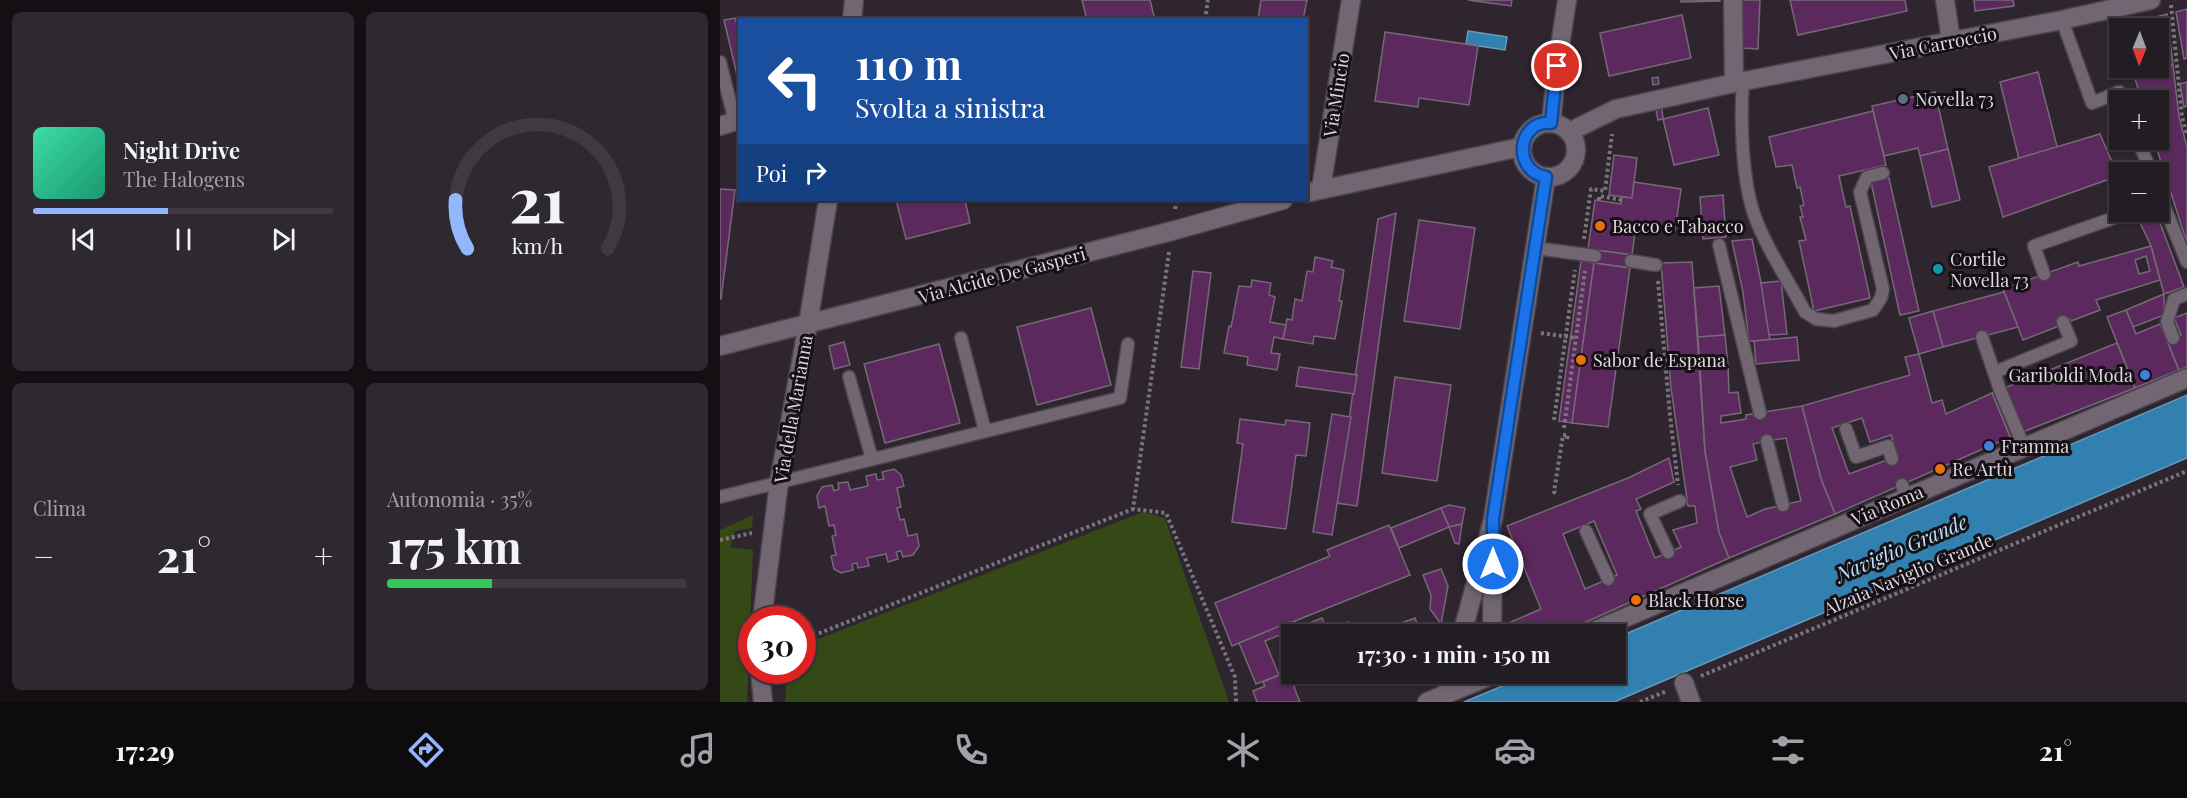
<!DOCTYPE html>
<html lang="it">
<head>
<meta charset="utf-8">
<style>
	body { margin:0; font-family:"Playfair Display",serif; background:#2e2930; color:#f1f3f6; height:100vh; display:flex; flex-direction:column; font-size:22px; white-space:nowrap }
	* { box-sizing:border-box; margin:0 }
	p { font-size:20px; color:#a2a1a6 }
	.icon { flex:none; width:33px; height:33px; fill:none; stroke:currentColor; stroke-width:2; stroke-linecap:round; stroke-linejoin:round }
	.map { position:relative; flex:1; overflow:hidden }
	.panel { display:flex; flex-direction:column; gap:12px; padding:12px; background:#130f13; width:720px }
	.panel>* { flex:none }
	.hud { position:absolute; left:18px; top:18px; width:570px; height:183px; border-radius:0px; box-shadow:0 2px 4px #0004,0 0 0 2px #3f3a41; background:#1a4fa0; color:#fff; overflow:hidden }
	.needle { width:39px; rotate:181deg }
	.fabs { position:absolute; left:1389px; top:18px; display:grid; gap:12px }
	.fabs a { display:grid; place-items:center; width:60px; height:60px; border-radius:0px; background:#221c23; box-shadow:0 2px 4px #0004,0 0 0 2px #3f3a41; font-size:30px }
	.speed { position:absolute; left:18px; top:606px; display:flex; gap:12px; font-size:30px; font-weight:700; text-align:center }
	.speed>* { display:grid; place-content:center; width:78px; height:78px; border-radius:50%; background:#221c23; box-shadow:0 2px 4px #0004,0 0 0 2px #3f3a41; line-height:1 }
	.speed .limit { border:9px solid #d22; background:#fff; color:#111 }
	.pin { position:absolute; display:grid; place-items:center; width:51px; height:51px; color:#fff; margin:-26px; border:3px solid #fff; border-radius:50%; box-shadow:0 2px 6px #0007 }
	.me { position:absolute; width:66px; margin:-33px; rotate:0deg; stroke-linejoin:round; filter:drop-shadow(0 0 4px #0008) }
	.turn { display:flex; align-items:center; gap:21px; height:126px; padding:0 18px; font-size:27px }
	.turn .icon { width:78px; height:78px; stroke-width:2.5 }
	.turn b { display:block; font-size:42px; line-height:51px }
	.then { display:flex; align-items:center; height:57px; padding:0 18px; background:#0003; gap:12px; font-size:22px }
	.big { font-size:45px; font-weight:700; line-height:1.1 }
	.panel .tile { flex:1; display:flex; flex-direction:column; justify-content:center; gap:9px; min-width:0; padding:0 21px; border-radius:9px; background:#2e2930 }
	.panel .dial { align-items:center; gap:0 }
	.dial svg { height:156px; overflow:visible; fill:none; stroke:#3f3a41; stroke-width:7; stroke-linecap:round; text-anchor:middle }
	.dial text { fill:#f1f3f6; stroke:none }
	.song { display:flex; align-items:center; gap:18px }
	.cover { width:72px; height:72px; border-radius:9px; background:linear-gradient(135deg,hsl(160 70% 55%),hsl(160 70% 35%)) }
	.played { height:6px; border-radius:3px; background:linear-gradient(90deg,#92b7fd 45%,#3f3a41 45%) }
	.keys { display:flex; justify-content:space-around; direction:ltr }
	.heat { display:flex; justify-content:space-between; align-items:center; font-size:33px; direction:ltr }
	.charge { height:9px; border-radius:4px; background:linear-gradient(90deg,#34c759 35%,#3f3a41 0) }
	.panel .tiles { flex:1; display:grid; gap:12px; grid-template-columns:repeat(2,1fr) }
	.trip { position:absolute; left:561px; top:624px; width:345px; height:60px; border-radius:0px; background:#221c23; box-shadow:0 2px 4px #0004,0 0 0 2px #3f3a41; font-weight:700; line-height:60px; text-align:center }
	.tab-bar { display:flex; height:96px; justify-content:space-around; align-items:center; background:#0e0b0e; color:#a2a1a6 }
	.tab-bar .icon { width:42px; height:42px }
	.tab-bar .selected { color:#92b7fd }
	.tab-bar b { font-size:27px; color:#f1f3f6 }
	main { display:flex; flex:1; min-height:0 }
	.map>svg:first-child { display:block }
	.green { fill:#354916 }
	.water { fill:#3180af; stroke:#659abd; stroke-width:1.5 }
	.building { fill:#5b295e; stroke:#756975; stroke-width:1.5; fill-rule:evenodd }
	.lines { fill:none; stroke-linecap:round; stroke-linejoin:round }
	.lane-casing { stroke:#4a434b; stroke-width:15 }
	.street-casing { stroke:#4a434b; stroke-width:21 }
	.secondary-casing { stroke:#4a434b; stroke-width:21 }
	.path { stroke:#7c747d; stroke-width:4; stroke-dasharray:3 3; stroke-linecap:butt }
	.lane { stroke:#716672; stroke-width:12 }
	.street { stroke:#716672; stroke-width:18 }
	.secondary { stroke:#716672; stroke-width:18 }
	.route-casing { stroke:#114b97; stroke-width:15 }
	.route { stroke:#1a73e8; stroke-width:10 }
	.service-dot { fill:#5c6f8a; stroke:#141014; stroke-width:2 }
	.food-dot { fill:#e8710a; stroke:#141014; stroke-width:2 }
	.culture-dot { fill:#0f9aa8; stroke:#141014; stroke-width:2 }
	.shop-dot { fill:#3f7fe0; stroke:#141014; stroke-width:2 }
	.labels { text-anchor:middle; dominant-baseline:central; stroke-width:6; stroke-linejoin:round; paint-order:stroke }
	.street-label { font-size:18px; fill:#dfd8df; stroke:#141014 }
	.poi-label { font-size:18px; fill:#dfd8df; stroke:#141014; text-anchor:start }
	.water-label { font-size:20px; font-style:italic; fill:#bbe1fb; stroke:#141014 }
</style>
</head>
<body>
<main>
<section class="panel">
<div class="tiles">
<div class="tile">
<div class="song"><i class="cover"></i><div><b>Night Drive</b><p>The Halogens</p></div></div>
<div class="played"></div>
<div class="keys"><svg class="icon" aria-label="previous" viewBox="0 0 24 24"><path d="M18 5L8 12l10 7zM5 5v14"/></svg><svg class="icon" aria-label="pause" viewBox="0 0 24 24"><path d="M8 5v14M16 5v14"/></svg><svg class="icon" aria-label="next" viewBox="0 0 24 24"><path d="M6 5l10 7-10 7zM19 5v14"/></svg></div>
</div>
<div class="tile dial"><svg viewBox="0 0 100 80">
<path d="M14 69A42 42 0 1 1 86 69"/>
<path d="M14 69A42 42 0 0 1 8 44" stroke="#92b7fd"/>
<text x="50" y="56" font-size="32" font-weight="700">21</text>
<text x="50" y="72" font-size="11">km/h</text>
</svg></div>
<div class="tile"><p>Clima</p>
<div class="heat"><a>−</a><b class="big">21°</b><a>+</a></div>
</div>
<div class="tile"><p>Autonomia · 35%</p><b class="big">175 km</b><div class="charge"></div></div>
</div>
</section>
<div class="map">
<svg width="1467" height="702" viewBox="0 0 1467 702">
	<rect width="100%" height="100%" fill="#2e252f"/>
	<g class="green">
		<path d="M 423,512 L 445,518 L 509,702 L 65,702 L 67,671 L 82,670 L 83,645 Z"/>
		<path d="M 33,515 L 32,528 L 15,531 L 10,547 L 33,550 L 27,702 L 0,702 L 0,530 Z"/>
	</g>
	<g class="water">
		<path d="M 748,31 L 787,37 L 785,50 L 746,44 Z"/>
		<path d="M 1467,395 L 1467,458 L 894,702 L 744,702 L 811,674 L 896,674 L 896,638 Z"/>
	</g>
	<g class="building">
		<path d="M 362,0 L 430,0 L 435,20 L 367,20 Z"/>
		<path d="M 541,0 L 587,0 L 583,20 L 538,19 Z"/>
		<path d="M 748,0 L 792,0 L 791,6 Z"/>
		<path d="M 961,0 L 1000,0 L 1000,1 L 961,2 Z"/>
		<path d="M 1022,0 L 1040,0 L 1038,49 L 1023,48 Z"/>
		<path d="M 1070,0 L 1185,0 L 1187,11 L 1078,35 Z"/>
		<path d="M 1254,0 L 1293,0 L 1294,6 L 1255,11 Z"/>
		<path d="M 1467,9 L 1467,58 L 1464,59 L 1456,12 Z"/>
		<path d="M 1447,14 L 1453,65 L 1431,71 L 1430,68 L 1438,68 L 1438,28 L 1419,28 L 1418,22 Z"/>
		<path d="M 962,15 L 971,58 L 889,76 L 880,33 Z"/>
		<path d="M 15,18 L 18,28 L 20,28 L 20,88 L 4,20 Z"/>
		<path d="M 665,32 L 758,46 L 749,105 L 699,98 L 698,107 L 655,101 Z"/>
		<path d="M 1453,65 L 1459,117 L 1467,147 L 1467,243 L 1434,140 L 1438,140 L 1438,100 L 1422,100 L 1414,76 Z"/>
		<path d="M 1318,72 L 1340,158 L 1301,167 L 1280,82 Z"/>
		<path d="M 938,77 L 939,84 L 933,85 L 932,78 Z"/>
		<path d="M 1467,82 L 1467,106 L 1464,107 L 1460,84 Z"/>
		<path d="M 1215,92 L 1228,149 L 1200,156 L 1198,148 L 1164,156 L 1152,106 Z"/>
		<path d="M 988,108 L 999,155 L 954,165 L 943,119 Z"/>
		<path d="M 942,109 L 943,119 L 938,120 L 936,110 Z"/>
		<path d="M 1153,111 L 1166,165 L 1119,176 L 1126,207 L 1130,206 L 1150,298 L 1094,311 L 1079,241 L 1086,240 L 1080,217 L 1083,217 L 1080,206 L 1084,205 L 1080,187 L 1077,188 L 1072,165 L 1056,167 L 1049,137 Z"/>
		<path d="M 1380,134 L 1398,176 L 1283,217 L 1269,167 Z"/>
		<path d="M 1228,149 L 1240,200 L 1212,207 L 1200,156 Z"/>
		<path d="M 894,155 L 917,158 L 912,198 L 889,195 Z"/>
		<path d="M 1169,178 L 1199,311 L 1180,315 L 1151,182 Z"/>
		<path d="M 914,182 L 961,189 L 955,231 L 916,226 L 912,255 L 868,249 L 875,200 L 901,204 L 902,197 L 912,198 Z"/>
		<path d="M 0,189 L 15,190 L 1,299 L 0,299 Z"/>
		<path d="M 1003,195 L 1006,237 L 983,239 L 980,197 Z"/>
		<path d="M 176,200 L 245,200 L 250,223 L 186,239 Z"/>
		<path d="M 1415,212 L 1436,212 L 1464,287 L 1444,294 L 1431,246 Z"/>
		<path d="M 676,213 L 637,506 L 617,503 L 658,219 Z"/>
		<path d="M 699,220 L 755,228 L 740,329 L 684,321 Z"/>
		<path d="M 1032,239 L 1043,292 L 1050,340 L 1034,341 L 1029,341 L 1023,292 L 1012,241 Z"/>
		<path d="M 1431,246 L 1440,280 L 1376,300 L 1380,310 L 1351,321 L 1350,319 L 1338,324 L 1339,326 L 1303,340 L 1283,289 L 1358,262 L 1359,266 ZM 1426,256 L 1430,271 L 1419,274 L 1415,260 Z"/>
		<path d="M 876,250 L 912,255 L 910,268 L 874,263 Z"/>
		<path d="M 595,257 L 613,261 L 611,267 L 624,270 L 619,301 L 622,301 L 615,339 L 594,336 L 593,344 L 563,339 L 567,319 L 572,320 L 575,299 L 582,301 L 587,271 L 593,272 Z"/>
		<path d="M 861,261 L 874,263 L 852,423 L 839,421 Z"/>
		<path d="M 972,262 L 985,451 L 999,532 L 1009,558 L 839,634 L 785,634 L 784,625 L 821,609 L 787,526 L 908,478 L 949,458 L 954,482 L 916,499 L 921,509 L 916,511 L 935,558 L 961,547 L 953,530 L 977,523 L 975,506 L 968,506 L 951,388 L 941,263 ZM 874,521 L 897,575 L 865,589 L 843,534 Z"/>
		<path d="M 874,263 L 910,268 L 888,427 L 852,423 Z"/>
		<path d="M 473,271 L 491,273 L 479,369 L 461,367 Z"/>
		<path d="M 532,280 L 551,283 L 549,295 L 555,297 L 550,322 L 566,325 L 563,339 L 554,337 L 551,353 L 560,354 L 557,370 L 527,365 L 528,357 L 504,353 L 509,326 L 511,327 L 519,286 L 531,287 Z"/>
		<path d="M 1061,281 L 1067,334 L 1049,335 L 1041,283 Z"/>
		<path d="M 999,286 L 1005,335 L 978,337 L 974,288 Z"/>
		<path d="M 1284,292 L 1298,327 L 1223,347 L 1213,311 Z"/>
		<path d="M 1444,294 L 1444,315 L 1413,327 L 1406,310 Z"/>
		<path d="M 371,308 L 391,385 L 317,405 L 297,327 Z"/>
		<path d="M 1406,310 L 1416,334 L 1440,324 L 1459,370 L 1415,388 L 1387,317 Z"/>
		<path d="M 1213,311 L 1223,347 L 1199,354 L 1189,318 Z"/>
		<path d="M 1467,313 L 1467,367 L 1459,370 L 1447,340 L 1461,335 L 1454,318 Z"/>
		<path d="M 1005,335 L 1008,365 L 980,368 L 978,337 Z"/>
		<path d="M 1077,337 L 1079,360 L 1036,364 L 1034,341 Z"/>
		<path d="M 124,342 L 130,365 L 114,369 L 109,346 Z"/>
		<path d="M 1397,343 L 1415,388 L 1290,437 L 1272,393 Z"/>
		<path d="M 219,344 L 240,423 L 165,443 L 144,364 Z"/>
		<path d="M 1199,354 L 1212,403 L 1222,400 L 1226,414 L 1272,393 L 1290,437 L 1115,514 L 1101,479 L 1082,406 L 1190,375 L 1185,357 ZM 1142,418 L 1150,442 L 1171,435 L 1178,456 L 1129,474 L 1112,428 Z"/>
		<path d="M 1008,365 L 1009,393 L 1018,392 L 1021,413 L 1001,416 L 1001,423 L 1026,419 L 1026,415 L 1082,406 L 1101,479 L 1115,514 L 1009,558 L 999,532 L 985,451 L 980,368 ZM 1066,438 L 1081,501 L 1045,509 L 1027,517 L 1010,467 L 1037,460 L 1033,444 Z"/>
		<path d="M 579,367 L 637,375 L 634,394 L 576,386 Z"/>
		<path d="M 675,377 L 731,385 L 717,481 L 662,473 Z"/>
		<path d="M 612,414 L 631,417 L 612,535 L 593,532 Z"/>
		<path d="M 520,419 L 565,425 L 566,420 L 590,423 L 586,456 L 576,455 L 566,529 L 512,522 L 523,444 L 517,443 Z"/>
		<path d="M 174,469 L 181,475 L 184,486 L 177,488 L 181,507 L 177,508 L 180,520 L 184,519 L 188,536 L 197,534 L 199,546 L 193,555 L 183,557 L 181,551 L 176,552 L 178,559 L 168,562 L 166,554 L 147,558 L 149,566 L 138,568 L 137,563 L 132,564 L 133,570 L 121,573 L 114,569 L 111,556 L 116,555 L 112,536 L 116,535 L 114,525 L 109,526 L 105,506 L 99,508 L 97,496 L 102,487 L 112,485 L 114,491 L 119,489 L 118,483 L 128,482 L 130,490 L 148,486 L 146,476 L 156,474 L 157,480 L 164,479 L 162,472 Z"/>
		<path d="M 729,505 L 745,508 L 742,524 L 729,527 L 721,508 Z"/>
		<path d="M 721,508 L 729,527 L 679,548 L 671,528 Z"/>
		<path d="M 742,524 L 739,544 L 735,543 L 729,527 Z"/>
		<path d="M 669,525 L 690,575 L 512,646 L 495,603 L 610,556 L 607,550 Z"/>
		<path d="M 721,569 L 728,586 L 721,624 L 710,609 L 711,595 L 703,575 Z"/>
		<path d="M 602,618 L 607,630 L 596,634 L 574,634 L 572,630 Z"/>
		<path d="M 695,618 L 701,634 L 650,634 Z"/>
		<path d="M 569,622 L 572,630 L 545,641 L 559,675 L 536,684 L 519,643 Z"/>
		<path d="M 628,622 L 633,634 L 596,634 L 607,630 Z"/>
		<path d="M 571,670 L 577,685 L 574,687 L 580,702 L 537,702 L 533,691 L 545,686 L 543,682 Z"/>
	</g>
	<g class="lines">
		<defs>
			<g id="lane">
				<path d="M 1342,20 L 1372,103 L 1399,92 L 1402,100"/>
				<path d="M 0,62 L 15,122"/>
				<path d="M 1023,82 C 1020,118 1022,180 1034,214 C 1044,244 1069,282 1085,312 L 1096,319 L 1114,321 L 1153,310 L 1161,298 L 1163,289 L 1140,192 L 1147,177 L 1163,173"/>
				<path d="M 1418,140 L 1431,172"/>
				<path d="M 1438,191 L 1467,262"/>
				<path d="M 999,245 L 1040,413"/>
				<path d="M 815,248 L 875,256"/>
				<path d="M 911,261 L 936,265"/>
				<path d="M 1324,274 L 1314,246 L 1405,214"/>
				<path d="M 1262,337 L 1280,390 L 1304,447"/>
				<path d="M 241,338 L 265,431"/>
				<path d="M 1453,338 L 1447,322 L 1454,299 L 1467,294"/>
				<path d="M 1275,372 L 1351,341 L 1343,322"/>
				<path d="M 129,377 L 152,459"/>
				<path d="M 1126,429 L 1136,457 L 1168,446 L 1172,459"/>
				<path d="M 1047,441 L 1063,505"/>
				<path d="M 1182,485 L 1186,497"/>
				<path d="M 0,497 L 400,398 L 408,344"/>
				<path d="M 866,531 L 888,579"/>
				<path d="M 948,552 L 930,514 L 960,501"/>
			</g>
			<g id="street">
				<path d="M 1013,0 L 1014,83"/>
				<path d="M 1225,0 L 1231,41"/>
				<path d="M 132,20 L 134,0"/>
				<circle cx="829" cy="150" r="27"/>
				<path d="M 831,123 L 837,66 L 847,0"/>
				<path d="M 0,126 L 20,120"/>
				<path d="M 849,132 L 896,109 L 1014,83 L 1342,20 L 1431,0"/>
				<path d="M 601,189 L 631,0"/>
				<path d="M 586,193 L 801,147"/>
				<path d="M 0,346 L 452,231 L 563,200"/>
				<path d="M 42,620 L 59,482 L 88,324 L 108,200"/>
				<path d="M 742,634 L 773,519 L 826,177"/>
				<path d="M 772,634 L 773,541"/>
				<path d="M 40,670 L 43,702"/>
				<path d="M 964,683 L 971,702"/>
				<path d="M 726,694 L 731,674"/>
			</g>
			<g id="secondary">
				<path d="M 867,634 L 1467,378"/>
				<path d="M 707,702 L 775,674"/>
			</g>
		</defs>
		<use href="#lane" class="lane-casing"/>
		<use href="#street" class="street-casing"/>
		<use href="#secondary" class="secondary-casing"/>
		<g class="path">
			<path d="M 1451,5 L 1462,117 L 1467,135"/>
			<path d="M 485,20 L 488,0"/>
			<path d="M 879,200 L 879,196 L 902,200"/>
			<path d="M 455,209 L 457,200"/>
			<path d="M 864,239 L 871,189 L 885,191 L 892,134"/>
			<path d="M 449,252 L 413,509 L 446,513 L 515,677 L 516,702"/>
			<path d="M 938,281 L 950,415 L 958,485"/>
			<path d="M 821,333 L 856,338"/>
			<path d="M 834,420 L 855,270"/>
			<path d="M 844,428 L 865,271"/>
			<path d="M 836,493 L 834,492 L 843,435 L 848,435 L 847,439"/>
			<path d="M 0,540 L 32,533"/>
			<path d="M 82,640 L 413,509"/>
			<path d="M 981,676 L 1467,471"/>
			<path d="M 920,702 L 947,691"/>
		</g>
		<use href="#lane" class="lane"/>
		<use href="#street" class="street"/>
		<use href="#secondary" class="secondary"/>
	</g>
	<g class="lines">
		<defs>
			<path id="route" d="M 773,564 L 773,519 L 826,177 C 792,171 797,120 831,123 L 837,66"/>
		</defs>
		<use href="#route" class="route-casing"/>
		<use href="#route" class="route"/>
	</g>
	<circle class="service-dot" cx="1183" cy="99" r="6"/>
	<g class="food-dot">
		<circle cx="880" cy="226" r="6"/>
		<circle cx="861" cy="360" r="6"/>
		<circle cx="1220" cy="469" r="6"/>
		<circle cx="916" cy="600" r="6"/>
	</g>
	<circle class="culture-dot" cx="1218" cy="269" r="6"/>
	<g class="shop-dot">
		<circle cx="1425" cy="375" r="6"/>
		<circle cx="1269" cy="446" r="6"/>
	</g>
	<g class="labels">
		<g class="street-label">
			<text transform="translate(1223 43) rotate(-11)">Via Carroccio</text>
			<text transform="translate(616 95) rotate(-81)">Via Mincio</text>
			<text transform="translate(282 275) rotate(-15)">Via Alcide De Gasperi</text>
			<text transform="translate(73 409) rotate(-80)">Via della Marianna</text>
			<text transform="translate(1167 505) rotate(-23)">Via Roma</text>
			<text transform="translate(1188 574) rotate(-23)">Alzaia Naviglio Grande</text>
		</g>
		<g class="poi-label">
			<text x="1195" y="99">Novella 73</text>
			<text x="892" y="226">Bacco e Tabacco</text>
			<text x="1230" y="259">Cortile<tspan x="1230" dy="21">Novella 73</tspan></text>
			<text x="873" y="360">Sabor de Espana</text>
			<text x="1413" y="375" text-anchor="end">Gariboldi Moda</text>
			<text x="1281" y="446">Framma</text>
			<text x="1232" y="469">Re Artù</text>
			<text x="928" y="600">Black Horse</text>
		</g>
		<g class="water-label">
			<text transform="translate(1181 547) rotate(-23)">Naviglio Grande</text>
		</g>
	</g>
</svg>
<div class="fabs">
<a><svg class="needle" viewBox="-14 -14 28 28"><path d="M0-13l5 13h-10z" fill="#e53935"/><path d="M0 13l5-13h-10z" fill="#a2a1a6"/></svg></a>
<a>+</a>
<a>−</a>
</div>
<div class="speed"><div class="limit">30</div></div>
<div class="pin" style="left:837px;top:66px;background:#d93025"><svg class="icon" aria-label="arrive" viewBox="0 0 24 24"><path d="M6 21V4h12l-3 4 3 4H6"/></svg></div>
<svg class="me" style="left:773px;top:564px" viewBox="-20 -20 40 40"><circle r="17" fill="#1a73e8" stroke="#fff" stroke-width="3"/><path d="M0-11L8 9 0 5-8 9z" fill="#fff"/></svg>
<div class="trip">17:30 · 1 min · 150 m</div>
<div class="hud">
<div class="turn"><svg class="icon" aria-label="left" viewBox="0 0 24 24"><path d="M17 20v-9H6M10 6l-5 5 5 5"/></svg><div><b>110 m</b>Svolta a sinistra</div></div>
<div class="then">Poi<svg class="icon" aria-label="right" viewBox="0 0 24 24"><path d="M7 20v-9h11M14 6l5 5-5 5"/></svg></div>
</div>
</div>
</main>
<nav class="tab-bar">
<b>17:29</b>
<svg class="icon selected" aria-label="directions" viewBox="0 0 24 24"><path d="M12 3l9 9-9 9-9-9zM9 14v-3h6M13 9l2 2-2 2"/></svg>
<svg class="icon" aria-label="music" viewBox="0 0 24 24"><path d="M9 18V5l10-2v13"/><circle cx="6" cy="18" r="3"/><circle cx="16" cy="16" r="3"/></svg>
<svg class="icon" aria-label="phone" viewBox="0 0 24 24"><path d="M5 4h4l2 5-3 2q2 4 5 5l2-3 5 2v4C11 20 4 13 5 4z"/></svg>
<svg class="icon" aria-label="climate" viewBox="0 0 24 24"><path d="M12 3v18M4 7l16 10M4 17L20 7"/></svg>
<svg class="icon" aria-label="car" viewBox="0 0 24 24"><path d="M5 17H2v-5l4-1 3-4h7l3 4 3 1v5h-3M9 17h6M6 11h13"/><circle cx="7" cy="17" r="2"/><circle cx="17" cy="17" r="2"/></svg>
<svg class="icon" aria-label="filters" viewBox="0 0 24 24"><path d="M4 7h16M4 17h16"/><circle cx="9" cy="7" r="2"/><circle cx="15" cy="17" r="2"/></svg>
<b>21°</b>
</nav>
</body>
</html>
